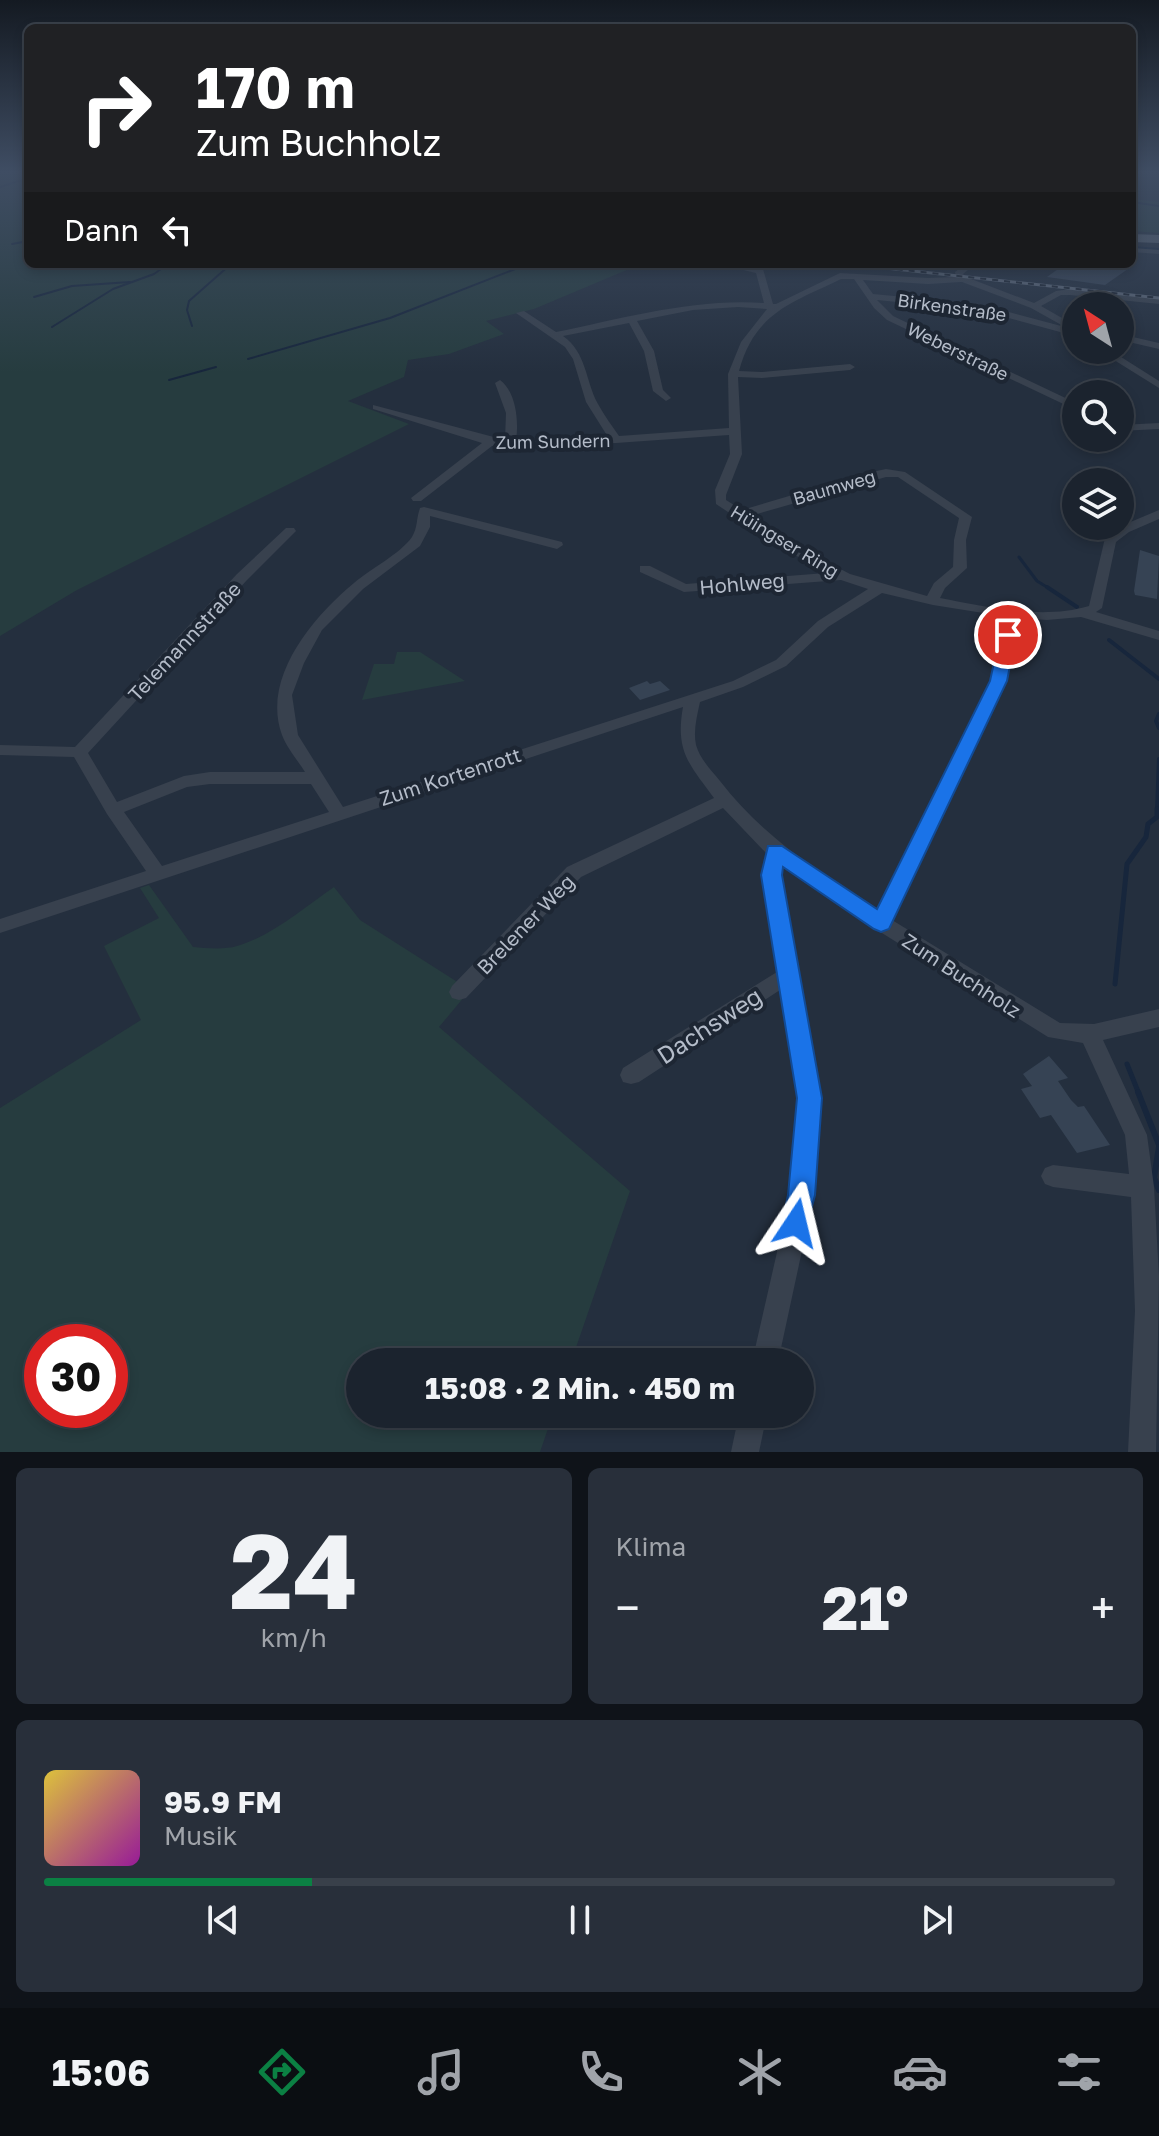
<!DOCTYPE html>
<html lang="de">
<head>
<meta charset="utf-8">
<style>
	body { margin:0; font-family:"Golos Text",sans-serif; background:#282f3a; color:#f1f3f6; height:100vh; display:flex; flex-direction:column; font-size:30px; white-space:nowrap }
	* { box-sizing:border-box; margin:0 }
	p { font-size:26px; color:#a0a4aa }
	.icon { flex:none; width:44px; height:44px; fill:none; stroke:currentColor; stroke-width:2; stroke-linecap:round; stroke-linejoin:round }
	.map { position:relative; height:1452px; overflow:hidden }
	.side { display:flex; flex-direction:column; gap:16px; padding:16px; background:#0f1319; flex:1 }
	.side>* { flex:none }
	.banner { position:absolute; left:24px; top:24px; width:1112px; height:244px; border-radius:12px; box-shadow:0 4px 12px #0003,0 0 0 2px #39404a; background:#202124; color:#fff; overflow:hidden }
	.needle { width:52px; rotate:324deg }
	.tools { position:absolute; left:1062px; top:292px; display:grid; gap:16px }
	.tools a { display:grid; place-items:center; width:72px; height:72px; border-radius:50%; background:#1b232e; box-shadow:0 4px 12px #0003,0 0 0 2px #39404a; font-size:40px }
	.speed { position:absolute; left:24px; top:1324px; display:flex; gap:16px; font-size:40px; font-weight:700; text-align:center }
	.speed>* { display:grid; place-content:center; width:104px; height:104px; border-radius:50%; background:#1b232e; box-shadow:0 4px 12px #0003,0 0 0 2px #39404a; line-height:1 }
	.speed .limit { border:12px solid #d22; background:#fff; color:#111 }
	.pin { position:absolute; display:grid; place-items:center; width:68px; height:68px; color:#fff; margin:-34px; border:4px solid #fff; border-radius:50%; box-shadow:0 2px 8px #0007 }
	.me { position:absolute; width:88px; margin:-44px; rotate:10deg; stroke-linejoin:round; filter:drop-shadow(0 0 6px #0008) }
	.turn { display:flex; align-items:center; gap:28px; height:168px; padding:0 40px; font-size:36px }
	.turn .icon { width:104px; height:104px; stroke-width:2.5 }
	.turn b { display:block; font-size:56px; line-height:68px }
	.then { display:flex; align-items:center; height:76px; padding:0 40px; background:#0003; gap:16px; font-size:30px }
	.big { font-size:60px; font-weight:700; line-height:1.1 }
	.side .card { flex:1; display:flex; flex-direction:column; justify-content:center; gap:12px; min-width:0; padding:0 28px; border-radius:12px; background:#282f3a }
	.side .dial { align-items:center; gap:0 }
	.dial b { font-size:104px; line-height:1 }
	.song { display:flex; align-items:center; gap:24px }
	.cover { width:96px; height:96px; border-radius:12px; background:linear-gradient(135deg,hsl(50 70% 55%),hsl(300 70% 35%)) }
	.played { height:8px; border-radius:4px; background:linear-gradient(90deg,#0b8043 25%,#39404a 25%) }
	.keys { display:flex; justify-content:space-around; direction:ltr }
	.heat { display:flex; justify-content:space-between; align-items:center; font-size:44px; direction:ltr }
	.side .tiles { flex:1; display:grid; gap:16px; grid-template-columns:1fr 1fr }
	.card:last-child { grid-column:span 2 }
	.trip { position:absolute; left:346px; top:1348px; width:468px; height:80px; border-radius:40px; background:#1b232e; box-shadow:0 4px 12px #0003,0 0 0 2px #39404a; font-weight:700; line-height:80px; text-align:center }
	.tabs { display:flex; height:128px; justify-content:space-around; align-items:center; background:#0b0e12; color:#a0a4aa }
	.tabs .icon { width:56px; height:56px }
	.tabs .on { color:#0b8043 }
	.tabs b { font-size:36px; color:#f1f3f6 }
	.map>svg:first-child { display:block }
	.green { fill:#263c3f; fill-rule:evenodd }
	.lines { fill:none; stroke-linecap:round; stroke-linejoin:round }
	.stream-far4 { stroke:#17263c; stroke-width:2 }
	.stream-far3 { stroke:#17263c; stroke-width:3 }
	.stream-far2 { stroke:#17263c; stroke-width:4 }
	.stream-far1 { stroke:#17263c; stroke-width:5 }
	.stream { stroke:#17263c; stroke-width:6 }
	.building { fill:#364354 }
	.street { fill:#38414e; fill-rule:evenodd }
	.primary { fill:#56606e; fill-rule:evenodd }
	.rail-casing { stroke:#5a6575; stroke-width:3 }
	.rail { stroke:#1d2633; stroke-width:2; stroke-dasharray:6; stroke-linecap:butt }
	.route { fill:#1a73e8; stroke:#114b97; stroke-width:2 }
	.labels { text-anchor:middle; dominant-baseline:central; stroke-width:8; stroke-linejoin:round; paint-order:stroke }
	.far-street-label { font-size:18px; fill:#b4bcc9; stroke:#1d2633 }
	.street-label { font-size:20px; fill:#b4bcc9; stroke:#1d2633 }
	.near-street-label { font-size:24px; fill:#b4bcc9; stroke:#1d2633 }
</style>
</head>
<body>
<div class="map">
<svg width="1159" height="1452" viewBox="0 0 1159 1452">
	<rect width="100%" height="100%" fill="#242f3e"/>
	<g class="green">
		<path d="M 0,170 L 28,170 L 28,264 L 641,264 L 534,309 L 486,321 L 504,334 L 449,354 L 408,360 L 404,377 L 348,401 L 409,424 L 77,590 L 0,636 Z"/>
		<path d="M 1132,199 L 1159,202 L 1159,233 L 1132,231 Z"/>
		<path d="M 397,652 L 420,652 L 465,681 L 362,700 L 374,664 L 394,664 Z"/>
		<path d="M 149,885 L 193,947 C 206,948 224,950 237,946 C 272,936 305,907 334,887 L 360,920 L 470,990 L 439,1027 L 630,1191 L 571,1362 L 360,1362 L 360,1414 L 553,1414 L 540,1452 L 0,1452 L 0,1108 L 141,1020 L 104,946 L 159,918 L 140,888 ZM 42,1342 L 110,1342 L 110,1410 L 42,1410 Z"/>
	</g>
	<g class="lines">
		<g class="stream-far4">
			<path d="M 0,187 L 28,178"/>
			<path d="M 1132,202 L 1159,206"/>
			<path d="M 12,244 L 28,241"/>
			<path d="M 1132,247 L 1159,249"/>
			<path d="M 34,297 L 72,286 L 130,282"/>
			<path d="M 192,326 L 187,310 L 189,301 L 231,264"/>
			<path d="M 52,327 L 113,289 L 154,274 L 168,264"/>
			<path d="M 248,359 L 390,318 L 528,264"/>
			<path d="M 169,380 L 216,367"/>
		</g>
		<path class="stream-far3" d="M 1019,557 L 1037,581 L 1050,589"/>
		<g class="stream-far2">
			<path d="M 1047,587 L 1077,607"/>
			<path d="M 1109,640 L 1159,679"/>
			<path d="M 1159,714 L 1156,721 L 1159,728"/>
			<path d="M 1157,811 L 1159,759"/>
		</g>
		<g class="stream-far1">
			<path d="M 1115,984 L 1127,864 L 1146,837 L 1148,824 L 1157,817 L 1157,809"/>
			<path d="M 1127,1064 L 1139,1094"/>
		</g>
		<g class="stream">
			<path d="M 1138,1092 L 1159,1145"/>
			<path d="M 1159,1147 L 1154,1178 L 1159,1190"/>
		</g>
	</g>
	<g class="building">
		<path d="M 1065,264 L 1135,264 L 1105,285 L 1047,277 Z"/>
		<path d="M 1140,550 L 1159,556 L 1157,599 L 1135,595 L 1134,591 Z"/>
		<path d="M 647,681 L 650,684 L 660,681 L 670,690 L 640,700 L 629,688 Z"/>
		<path d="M 1049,1056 L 1068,1078 L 1058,1081 L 1071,1100 L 1078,1107 L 1084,1106 L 1110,1145 L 1077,1153 L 1051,1115 L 1040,1118 L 1021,1089 L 1032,1086 L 1023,1074 Z"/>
	</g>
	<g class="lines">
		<g class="street">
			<path d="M 1132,248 L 1159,250 L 1159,254 L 1132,252 Z"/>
			<path d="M 718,264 L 735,264 L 763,269 L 773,304 L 776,304 L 840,273 L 928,278 L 956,277 L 955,272 L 966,264 L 975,264 L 963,274 L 966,277 L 1034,303 L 1056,291 L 1070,289 L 1159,298 L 1159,304 L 1070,295 L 1061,295 L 1041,306 L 1076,326 L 1076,333 L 1071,335 L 979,310 L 877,300 L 893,316 L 1076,403 L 1076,410 L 887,320 L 874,308 L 854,279 L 841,279 C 792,303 755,312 739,371 L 762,372 L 850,364 L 855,367 L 850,370 L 762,378 L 738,377 L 742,454 L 726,495 L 726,500 L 742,510 L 867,473 L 886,469 L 905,472 L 972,517 L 966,540 L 967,568 L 945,588 L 940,598 C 987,607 1042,620 1089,606 L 1105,538 L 1121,526 L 1159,510 L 1159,519 L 1129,532 L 1116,542 L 1102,608 L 1096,612 L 1159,631 L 1159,640 L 1081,617 L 1047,620 L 1016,618 L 1015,635 L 1006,681 L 892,920 L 1060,1023 L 1094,1024 L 1159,1009 L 1159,1027 L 1103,1040 L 1147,1135 L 1154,1187 L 1159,1277 L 1156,1452 L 1128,1452 L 1135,1311 L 1131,1197 L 1053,1187 L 1045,1184 L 1041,1176 L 1045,1168 L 1053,1165 L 1129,1174 L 1125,1135 L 1083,1043 L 1048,1037 L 874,928 L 782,865 L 780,875 L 820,1098 L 814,1195 L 778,1362 L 752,1362 L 790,1195 L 798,1098 L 780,990 L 639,1082 L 631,1084 L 623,1082 L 620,1075 L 623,1068 L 777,972 L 762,875 L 766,853 L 723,808 L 581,877 L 466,998 L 459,1000 L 452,998 L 449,992 L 452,986 L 567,867 L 714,798 C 689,764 675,751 683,707 L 0,933 L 0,919 L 146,871 L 107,814 L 74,757 L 0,755 L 0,745 L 75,747 L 237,574 L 286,528 L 294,528 L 296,531 L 247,580 L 88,753 L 117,802 L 184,776 L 210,772 L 305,772 C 298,761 287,748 282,735 C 261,678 313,617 354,583 C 370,569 400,554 412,537 C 418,527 416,519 420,508 L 424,507 L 562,542 L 563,545 L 557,549 L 430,516 L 430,527 L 420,546 L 363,589 L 322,630 L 304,663 L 292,695 L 298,735 L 343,807 L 733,681 L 776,660 L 818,621 L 868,589 L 841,580 L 684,592 L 640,572 L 640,566 L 650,566 L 686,584 L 826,573 L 776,544 L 716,504 L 715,490 L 730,454 L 729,435 L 616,443 L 510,447 L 492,446 L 421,501 L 413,501 L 411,498 L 482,443 L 373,409 L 373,405 L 505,440 L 506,413 L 495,383 L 500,380 C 516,392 519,421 516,440 L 608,437 L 586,402 L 573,359 L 565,347 L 516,313 L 524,311 L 556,332 C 625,318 694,298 764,303 L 756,273 ZM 863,280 L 928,284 L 962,282 L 1031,308 L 1065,327 L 979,304 L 873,294 ZM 738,307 L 767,309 L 741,342 L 728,374 L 729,428 L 619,436 C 612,426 604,415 598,404 C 585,380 587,353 563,336 L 629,323 L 644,351 L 653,391 L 666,401 L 671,398 L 663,390 L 654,351 L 637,321 L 693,310 ZM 886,477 L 898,477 L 959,518 L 954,540 L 953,567 L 934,583 L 927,596 L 850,574 L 802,549 L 750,516 ZM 882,593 L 933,605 L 1002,616 L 1001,635 L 990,681 L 877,911 C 818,871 764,838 720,781 C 711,770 700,759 696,745 C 693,731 697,716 700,702 L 743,687 L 786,666 L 828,627 ZM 210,784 L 311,784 L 329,812 L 162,866 L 124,812 L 187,787 Z"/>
			<path d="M 1120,334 L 1159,343 L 1159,349 L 1120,340 Z"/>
			<path d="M 1098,350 L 1110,350 L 1159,381 L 1159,388 Z"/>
			<path d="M 1159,423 L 1159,429 L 1120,431 L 1120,425 Z"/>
			<path d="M 739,1414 L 767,1414 L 759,1452 L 731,1452 Z"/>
		</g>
		<path class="primary" d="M 1132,234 L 1159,235 L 1159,243 L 1132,242 Z"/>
		<defs>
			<path id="rail" d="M 849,264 L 1159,298"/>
		</defs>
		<use href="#rail" class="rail-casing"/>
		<use href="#rail" class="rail"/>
	</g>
	<linearGradient id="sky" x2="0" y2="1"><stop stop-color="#141a22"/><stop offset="0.46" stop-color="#3f4d63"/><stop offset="1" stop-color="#3f4d63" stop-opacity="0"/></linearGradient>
	<rect width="1159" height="373" fill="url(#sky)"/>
	<path class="route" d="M 1008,630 L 1016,635 L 1007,681 L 889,929 L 881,932 L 874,929 L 783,867 L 782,875 L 822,1098 L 815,1195 L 805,1232 L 796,1236 L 786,1232 L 782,1223 L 788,1195 L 797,1098 L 761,875 L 768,846 L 782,846 L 877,909 L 990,681 L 1000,635 Z"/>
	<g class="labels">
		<g class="far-street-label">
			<text transform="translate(952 307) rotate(8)">Birkenstraße</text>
			<text transform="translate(958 351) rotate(26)">Weberstraße</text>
			<text transform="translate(553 441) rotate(-1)">Zum Sundern</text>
			<text transform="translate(834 487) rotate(-16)">Baumweg</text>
			<text transform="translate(785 541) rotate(31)">Hüingser Ring</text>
		</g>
		<g class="street-label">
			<text transform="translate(742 583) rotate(-5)">Hohlweg</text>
			<text transform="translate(184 641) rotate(-47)">Telemannstraße</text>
			<text transform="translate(450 776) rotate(-18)">Zum Kortenrott</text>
			<text transform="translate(525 924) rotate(-46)">Brelener Weg</text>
			<text transform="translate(962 975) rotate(33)">Zum Buchholz</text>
		</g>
		<g class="near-street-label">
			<text transform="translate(709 1025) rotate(-33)">Dachsweg</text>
		</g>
	</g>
</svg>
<div class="tools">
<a><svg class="needle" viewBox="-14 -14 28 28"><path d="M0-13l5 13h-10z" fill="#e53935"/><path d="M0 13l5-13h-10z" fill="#a0a4aa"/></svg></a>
<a><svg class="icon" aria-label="search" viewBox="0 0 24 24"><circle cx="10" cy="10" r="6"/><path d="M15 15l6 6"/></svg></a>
<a><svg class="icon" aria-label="layers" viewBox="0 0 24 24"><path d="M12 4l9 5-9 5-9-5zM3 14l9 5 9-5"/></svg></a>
</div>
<div class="speed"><div class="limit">30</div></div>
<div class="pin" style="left:1008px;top:635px;background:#d93025"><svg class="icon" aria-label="arrive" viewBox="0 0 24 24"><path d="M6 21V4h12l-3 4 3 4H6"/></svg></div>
<svg class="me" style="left:796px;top:1223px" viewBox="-20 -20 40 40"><path d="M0-17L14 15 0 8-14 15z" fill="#1a73e8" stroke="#fff" stroke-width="4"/></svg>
<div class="trip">15:08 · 2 Min. · 450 m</div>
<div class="banner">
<div class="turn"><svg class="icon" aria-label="right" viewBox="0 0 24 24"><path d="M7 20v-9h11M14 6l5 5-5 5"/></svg><div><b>170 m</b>Zum Buchholz</div></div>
<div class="then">Dann<svg class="icon" aria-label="left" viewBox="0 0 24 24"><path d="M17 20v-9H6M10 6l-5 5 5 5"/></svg></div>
</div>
</div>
<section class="side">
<div class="tiles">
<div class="card dial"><b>24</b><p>km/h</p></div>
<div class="card"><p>Klima</p>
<div class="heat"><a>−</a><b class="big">21°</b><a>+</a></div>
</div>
<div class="card">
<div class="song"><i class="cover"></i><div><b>95.9 FM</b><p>Musik</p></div></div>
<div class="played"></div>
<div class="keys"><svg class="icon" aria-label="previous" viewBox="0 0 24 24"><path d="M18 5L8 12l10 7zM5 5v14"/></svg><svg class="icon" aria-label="pause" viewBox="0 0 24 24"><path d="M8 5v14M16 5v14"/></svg><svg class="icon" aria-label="next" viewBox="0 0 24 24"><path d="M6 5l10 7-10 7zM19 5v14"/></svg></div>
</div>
</div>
</section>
<nav class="tabs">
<b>15:06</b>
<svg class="icon on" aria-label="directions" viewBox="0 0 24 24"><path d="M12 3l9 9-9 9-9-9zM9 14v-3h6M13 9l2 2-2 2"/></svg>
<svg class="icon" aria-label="music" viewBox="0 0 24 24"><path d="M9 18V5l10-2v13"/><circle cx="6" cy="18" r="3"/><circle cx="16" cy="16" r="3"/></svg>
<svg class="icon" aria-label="phone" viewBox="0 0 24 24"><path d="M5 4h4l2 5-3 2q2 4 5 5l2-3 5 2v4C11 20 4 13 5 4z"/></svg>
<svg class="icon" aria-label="climate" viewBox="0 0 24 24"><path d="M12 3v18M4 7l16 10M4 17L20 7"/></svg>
<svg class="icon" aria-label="car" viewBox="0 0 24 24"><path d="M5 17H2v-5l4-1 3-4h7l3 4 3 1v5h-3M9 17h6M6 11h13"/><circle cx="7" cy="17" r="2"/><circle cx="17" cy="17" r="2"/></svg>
<svg class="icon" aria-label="filters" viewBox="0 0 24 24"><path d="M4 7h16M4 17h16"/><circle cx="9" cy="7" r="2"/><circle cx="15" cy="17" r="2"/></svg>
</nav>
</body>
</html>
